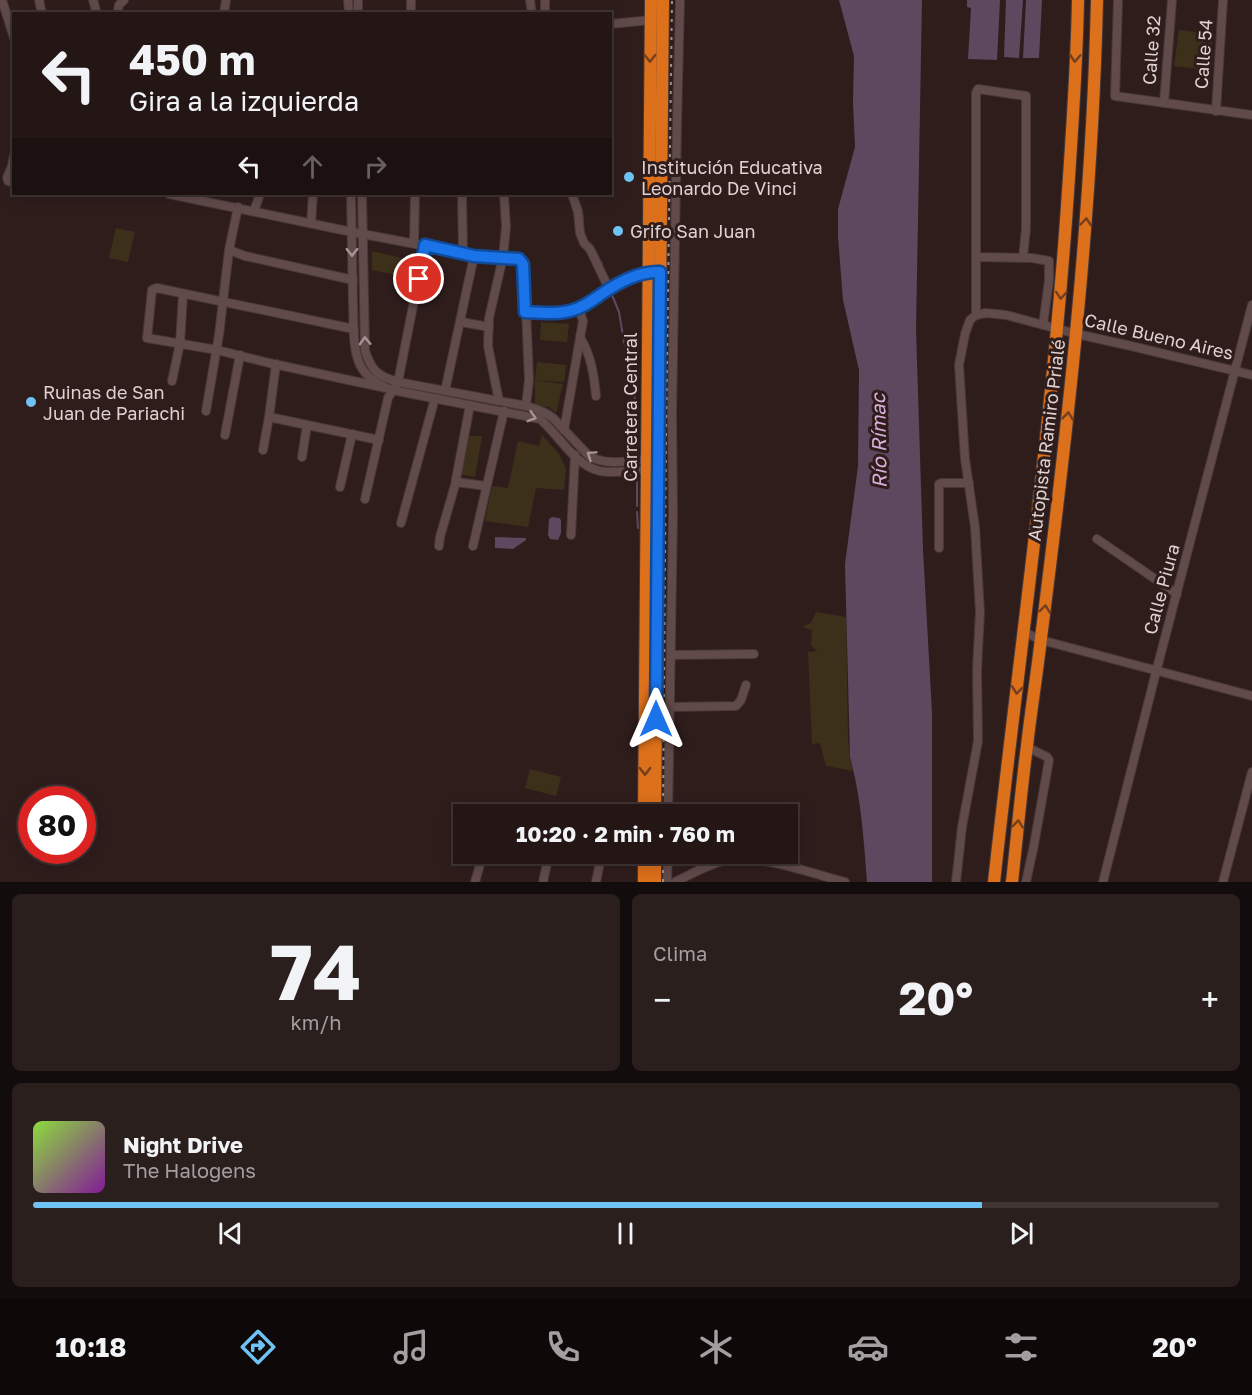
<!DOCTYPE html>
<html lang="es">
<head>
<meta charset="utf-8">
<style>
	body { margin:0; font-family:"Golos Text",sans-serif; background:#2b1f1e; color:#f1f3f6; height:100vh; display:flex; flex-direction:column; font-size:22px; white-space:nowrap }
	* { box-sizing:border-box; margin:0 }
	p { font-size:20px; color:#a39fa0 }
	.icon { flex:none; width:33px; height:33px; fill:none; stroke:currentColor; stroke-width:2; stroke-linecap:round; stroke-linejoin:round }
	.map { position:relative; height:882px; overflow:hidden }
	.side { display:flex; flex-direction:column; gap:12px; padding:12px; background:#130c0c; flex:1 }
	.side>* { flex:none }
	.top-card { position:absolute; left:12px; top:12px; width:600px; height:183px; border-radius:0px; box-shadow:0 3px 15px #0003,0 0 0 2px #403534; background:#231615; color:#f1f3f6; overflow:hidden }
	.speed { position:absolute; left:18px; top:786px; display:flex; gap:12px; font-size:30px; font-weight:700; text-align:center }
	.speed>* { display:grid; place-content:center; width:78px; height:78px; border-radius:50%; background:#231615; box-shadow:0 3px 15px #0003,0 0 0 2px #403534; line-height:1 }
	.speed .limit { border:9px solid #d22; background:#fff; color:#111 }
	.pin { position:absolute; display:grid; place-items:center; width:51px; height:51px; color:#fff; margin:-26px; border:3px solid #fff; border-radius:50%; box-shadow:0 2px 6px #0007 }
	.me { position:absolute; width:66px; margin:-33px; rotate:0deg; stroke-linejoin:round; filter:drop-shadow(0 0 4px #0008) }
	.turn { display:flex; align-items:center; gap:21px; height:126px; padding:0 18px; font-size:27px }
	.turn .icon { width:78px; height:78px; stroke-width:2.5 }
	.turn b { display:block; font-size:42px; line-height:51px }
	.lanes { display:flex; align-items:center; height:57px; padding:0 18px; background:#0003; justify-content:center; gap:30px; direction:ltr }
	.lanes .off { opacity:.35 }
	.big { font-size:45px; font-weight:700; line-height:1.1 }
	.side .tile { flex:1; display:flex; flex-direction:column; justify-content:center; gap:9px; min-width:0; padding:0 21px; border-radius:9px; background:#2b1f1e }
	.side .dial { align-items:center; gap:0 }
	.dial b { font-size:78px; line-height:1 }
	.song { display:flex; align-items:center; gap:18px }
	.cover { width:72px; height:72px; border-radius:9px; background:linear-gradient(135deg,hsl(90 70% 55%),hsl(290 70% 35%)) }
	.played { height:6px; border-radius:3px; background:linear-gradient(90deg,#6fc2f4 80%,#403534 80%) }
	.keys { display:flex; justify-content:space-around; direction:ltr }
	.heat { display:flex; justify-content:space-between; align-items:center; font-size:33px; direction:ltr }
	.side .tiles { flex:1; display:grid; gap:12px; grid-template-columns:1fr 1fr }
	.tile:last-child { grid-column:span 2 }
	.trip { position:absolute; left:453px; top:804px; width:345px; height:60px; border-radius:0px; background:#231615; box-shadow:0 3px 15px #0003,0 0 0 2px #403534; font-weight:700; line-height:60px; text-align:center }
	.tabs { display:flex; height:96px; justify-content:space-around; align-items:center; background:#0e0908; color:#a39fa0 }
	.tabs .icon { width:42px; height:42px }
	.tabs .selected { color:#6fc2f4 }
	.tabs b { font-size:27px; color:#f1f3f6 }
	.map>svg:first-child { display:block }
	.green { fill:#3d301a }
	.water { fill:#5d485f }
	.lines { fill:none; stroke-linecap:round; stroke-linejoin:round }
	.stream { stroke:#5d485f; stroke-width:2 }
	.minor-casing { stroke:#473837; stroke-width:10 }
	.highway-casing { stroke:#473837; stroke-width:14 }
	.minor { stroke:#614b4a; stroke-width:8 }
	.highway { stroke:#dd701b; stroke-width:12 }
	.rail { stroke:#a09190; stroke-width:2; stroke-dasharray:3 6; stroke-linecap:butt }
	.oneway { stroke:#753e1c }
	.oneway2 { stroke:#a69594 }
	.route-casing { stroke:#114b97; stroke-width:15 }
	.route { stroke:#1a73e8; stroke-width:10 }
	.poi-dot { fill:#6fc2f4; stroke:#2f1d1c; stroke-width:2 }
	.labels { text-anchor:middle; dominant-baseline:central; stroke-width:6; stroke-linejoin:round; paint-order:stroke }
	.street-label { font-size:18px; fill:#dfd2d1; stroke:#2f1d1c }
	.poi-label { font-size:18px; fill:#dfd2d1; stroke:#2f1d1c; text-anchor:start }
	.water-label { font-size:20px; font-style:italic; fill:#d7aeda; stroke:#2f1d1c }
</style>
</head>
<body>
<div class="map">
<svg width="1252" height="882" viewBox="0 0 1252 882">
	<rect width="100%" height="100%" fill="#2f1d1c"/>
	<g class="green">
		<path d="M 1179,30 L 1213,34 L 1208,70 L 1174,66 Z"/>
		<path d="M 116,228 L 135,232 L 128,262 L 109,258 Z"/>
		<path d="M 372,251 L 406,259 L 405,277 L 372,270 Z"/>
		<path d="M 541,322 L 569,324 L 567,342 L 540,340 Z"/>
		<path d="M 537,362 L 566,365 L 564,382 L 535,380 L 563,384 L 556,413 L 549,407 L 535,405 L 535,380 Z"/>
		<path d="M 542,435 L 559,454 L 566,469 L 564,490 L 536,488 L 528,527 L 485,521 L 492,486 L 508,488 L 518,441 L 539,446 Z"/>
		<path d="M 469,436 L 482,436 L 475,477 L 460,474 Z"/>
		<path d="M 816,612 L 846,617 L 848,740 L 850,757 L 853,771 L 826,766 L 820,743 L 812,744 L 808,652 L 817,651 L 811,646 L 812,630 L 802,627 L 811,623 Z"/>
		<path d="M 530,769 L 561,777 L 556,796 L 525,788 Z"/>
	</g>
	<g class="water">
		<path d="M 839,0 L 922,0 L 916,329 L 923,550 L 932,713 L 932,882 L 867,882 C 864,841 861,797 850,757 L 845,564 L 858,466 L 859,370 L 843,300 L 838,237 L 838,209 L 855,147 L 853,103 L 854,56 Z"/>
		<path d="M 967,0 L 1000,0 L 997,60 L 968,59 L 971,8 L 967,7 Z"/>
		<path d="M 1006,0 L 1023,0 L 1019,58 L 1004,57 Z"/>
		<path d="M 1026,0 L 1042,0 L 1039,58 L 1023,58 Z"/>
		<path d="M 552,517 L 559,518 L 561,520 L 561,533 L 558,540 L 550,539 L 548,535 L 549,519 Z"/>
		<path d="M 495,537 L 526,538 L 526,540 L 513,549 L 495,548 Z"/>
	</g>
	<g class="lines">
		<g class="stream">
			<path d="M 576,194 L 582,211 L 583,225"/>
			<path d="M 595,251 L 602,264"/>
			<path d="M 612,295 L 619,312 L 624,342 L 631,362 L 634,383 L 637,456"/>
			<path d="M 637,477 L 637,506"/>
			<path d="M 637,512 L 638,528"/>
		</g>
		<defs>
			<g id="minor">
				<path d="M 2,0 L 14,38"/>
				<path d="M 39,0 L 42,14"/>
				<path d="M 93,0 L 97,14"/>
				<path d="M 348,0 L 349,14"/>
				<path d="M 358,0 L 358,14"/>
				<path d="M 411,0 L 411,14"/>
				<path d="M 530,0 L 532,14"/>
				<path d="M 545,0 L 545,14"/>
				<path d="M 1118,0 L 1115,96 L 1252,115"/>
				<path d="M 117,14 L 119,5 L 124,0"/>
				<path d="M 224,14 L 226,0"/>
				<path d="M 610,24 L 651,20"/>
				<path d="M 1164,103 L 1172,0"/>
				<path d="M 1216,111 L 1223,0"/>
				<path d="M 14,155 L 12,166 L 7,178 L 8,181 L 14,183"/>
				<path d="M 169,194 L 352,232 L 447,250 L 474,256 L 519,259 L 523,264 L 525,286 L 529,380 L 526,406"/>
				<path d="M 351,194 C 352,231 352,268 353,305 C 354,324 352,347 360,365 C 366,377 379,385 392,390 L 540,419 C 559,435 574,465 600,471 C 615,474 632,470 647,470"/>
				<path d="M 362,194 L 365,351 C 372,371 377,376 398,382 L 526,406 C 536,409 544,411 553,418 L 589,456 C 607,466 628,461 647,459"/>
				<path d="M 462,194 L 463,253"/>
				<path d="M 572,194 L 578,212 L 580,233 L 584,243 L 590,249 L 609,289"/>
				<path d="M 254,211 L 260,194"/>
				<path d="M 311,223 L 313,194"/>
				<path d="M 414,243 L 415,194"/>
				<path d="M 229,250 L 245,256 L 353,280"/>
				<path d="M 976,257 L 1032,258 L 1049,261 L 1049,280 L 1043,325"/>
				<path d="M 526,312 C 544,314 561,314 579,309"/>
				<path d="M 976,315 L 976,93 L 978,89 L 1026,96 L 1026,229 L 1023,257"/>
				<path d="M 461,322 L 489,327"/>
				<path d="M 354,329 L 157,288 L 152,290 L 147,338 L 217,350 L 269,363 L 386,388"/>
				<path d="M 580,337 C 591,355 594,375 596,396"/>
				<path d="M 172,381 L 180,343 L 183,295"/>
				<path d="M 445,391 L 474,256"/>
				<path d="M 499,401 L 488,346 L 489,318 L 503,257 L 506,227 L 504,194"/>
				<path d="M 206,411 L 219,335 L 229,250 L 238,207"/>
				<path d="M 269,417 L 379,440"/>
				<path d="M 564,430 L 583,321 L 579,309 C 598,296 630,273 653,272"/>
				<path d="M 225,435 L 240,355"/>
				<path d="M 263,450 L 269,417 L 276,364"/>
				<path d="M 302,457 L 307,425"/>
				<path d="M 456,482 L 486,486"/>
				<path d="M 340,487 L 352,434"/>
				<path d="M 365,499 L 388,398 L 398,382 L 425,245"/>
				<path d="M 401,523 L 435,398"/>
				<path d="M 571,535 L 575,455"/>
				<path d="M 1097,539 L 1177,594"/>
				<path d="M 439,546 L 440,537 L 455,485 L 470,405"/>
				<path d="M 473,546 L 504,411"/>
				<path d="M 939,548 L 939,484 L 941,483 L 969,483"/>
				<path d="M 1024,632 L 1041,640 L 1252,696"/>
				<path d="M 671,655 L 754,654"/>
				<path d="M 670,707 L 736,706 L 741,700 L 746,685"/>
				<path d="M 668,814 L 673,514 L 672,414 L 677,122 L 680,0"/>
				<path d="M 585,854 L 601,857 L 596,882"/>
				<path d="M 475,882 L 483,854"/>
				<path d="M 543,882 L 549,854"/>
				<path d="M 667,882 L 668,854"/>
				<path d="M 675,882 C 692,874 708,864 726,860 C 761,854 810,873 845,882"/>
				<path d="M 956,882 L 962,827 L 978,741 L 977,670 L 980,612 L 975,527 L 965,459 L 959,365 L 965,334 L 970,320 L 976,315 L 986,313 L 1006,315 L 1077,334 L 1131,346 L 1252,375"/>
				<path d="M 1026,882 L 1034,845 L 1049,760 L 1047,757 L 1027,747"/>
				<path d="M 1103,882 L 1156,672 L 1252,305"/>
				<path d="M 1223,882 L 1252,772"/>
			</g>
			<g id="highway">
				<path d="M 644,814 L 651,0"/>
				<path d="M 655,814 L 663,0"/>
				<path d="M 644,882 L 644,854"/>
				<path d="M 655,882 L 655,854"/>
				<path d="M 994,882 C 1020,647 1054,413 1069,177 C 1073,118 1077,59 1078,0"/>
				<path d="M 1012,882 C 1017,837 1021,791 1027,746 C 1031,710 1037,674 1041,638 C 1068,426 1092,214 1097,0"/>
			</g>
		</defs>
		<use href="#minor" class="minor-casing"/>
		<use href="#highway" class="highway-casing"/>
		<use href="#minor" class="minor"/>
		<use href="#highway" class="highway"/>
		<g class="rail">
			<path d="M 663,814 L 666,437 L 672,0"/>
			<path d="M 663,882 L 663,854"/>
		</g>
	</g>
	<defs><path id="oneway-chevron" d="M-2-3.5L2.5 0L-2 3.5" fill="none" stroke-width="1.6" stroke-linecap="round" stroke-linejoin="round" transform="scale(1.5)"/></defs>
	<g class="oneway">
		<use href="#oneway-chevron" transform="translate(650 58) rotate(90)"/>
		<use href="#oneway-chevron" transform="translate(1075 58) rotate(93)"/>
		<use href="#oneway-chevron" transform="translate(1086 222) rotate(-85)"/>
		<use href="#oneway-chevron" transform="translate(1061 295) rotate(94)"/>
		<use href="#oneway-chevron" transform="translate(1068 416) rotate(-83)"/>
		<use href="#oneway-chevron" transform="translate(1045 609) rotate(-83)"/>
		<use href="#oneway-chevron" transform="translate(1017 690) rotate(97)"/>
		<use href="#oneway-chevron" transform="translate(645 771) rotate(90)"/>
		<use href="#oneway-chevron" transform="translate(1018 824) rotate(-84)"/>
	</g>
	<g class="oneway2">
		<use href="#oneway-chevron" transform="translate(352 252) rotate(90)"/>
		<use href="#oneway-chevron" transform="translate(365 341) rotate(-92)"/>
		<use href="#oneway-chevron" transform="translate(532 417) rotate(17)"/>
		<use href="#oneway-chevron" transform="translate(591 455) rotate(-146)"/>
	</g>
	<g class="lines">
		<defs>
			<path id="route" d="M 419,279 L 425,245 L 474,256 L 519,259 L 523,264 L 525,312 C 542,313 560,315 576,309 C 585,306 593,300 600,295 C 617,283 639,271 660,272 L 656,719"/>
		</defs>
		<use href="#route" class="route-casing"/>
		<use href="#route" class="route"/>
	</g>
	<g class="poi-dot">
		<circle cx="629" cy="177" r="6"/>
		<circle cx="618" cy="231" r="6"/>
		<circle cx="31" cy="402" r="6"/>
	</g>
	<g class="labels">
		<g class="street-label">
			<text transform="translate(1151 50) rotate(-86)">Calle 32</text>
			<text transform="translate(1203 54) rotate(-86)">Calle 54</text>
			<text transform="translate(1159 336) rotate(13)">Calle Bueno Aires</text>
			<text transform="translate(630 407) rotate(-90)">Carretera Central</text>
			<text transform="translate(1046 440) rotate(-83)">Autopista Ramiro Prialé</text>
			<text transform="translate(1161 589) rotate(-75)">Calle Piura</text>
		</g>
		<g class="poi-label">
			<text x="641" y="167">Institución Educativa<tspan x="641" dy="21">Leonardo De Vinci</tspan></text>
			<text x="630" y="231">Grifo San Juan</text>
			<text x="43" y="392">Ruinas de San<tspan x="43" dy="21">Juan de Pariachi</tspan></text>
		</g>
		<g class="water-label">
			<text transform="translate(878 441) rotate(-91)">Río Rímac</text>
		</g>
	</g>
</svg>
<div class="speed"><div class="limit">80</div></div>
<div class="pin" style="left:419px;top:279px;background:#d93025"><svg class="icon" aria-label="arrive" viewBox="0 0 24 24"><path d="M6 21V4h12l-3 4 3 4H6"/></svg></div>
<svg class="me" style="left:656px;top:719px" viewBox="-20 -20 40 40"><path d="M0-17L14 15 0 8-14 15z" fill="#1a73e8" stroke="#fff" stroke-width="4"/></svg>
<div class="trip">10:20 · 2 min · 760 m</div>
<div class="top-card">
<div class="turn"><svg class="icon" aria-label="left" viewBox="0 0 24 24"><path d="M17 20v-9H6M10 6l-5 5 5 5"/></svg><div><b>450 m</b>Gira a la izquierda</div></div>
<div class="lanes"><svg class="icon" aria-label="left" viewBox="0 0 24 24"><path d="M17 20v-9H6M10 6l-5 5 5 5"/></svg><svg class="icon off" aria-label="ahead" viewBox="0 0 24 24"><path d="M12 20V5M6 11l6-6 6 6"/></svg><svg class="icon off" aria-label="right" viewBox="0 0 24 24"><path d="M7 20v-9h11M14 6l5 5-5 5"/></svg></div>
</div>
</div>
<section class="side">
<div class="tiles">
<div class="tile dial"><b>74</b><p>km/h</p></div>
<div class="tile"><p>Clima</p>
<div class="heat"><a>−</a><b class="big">20°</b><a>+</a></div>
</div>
<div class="tile">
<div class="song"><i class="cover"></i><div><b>Night Drive</b><p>The Halogens</p></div></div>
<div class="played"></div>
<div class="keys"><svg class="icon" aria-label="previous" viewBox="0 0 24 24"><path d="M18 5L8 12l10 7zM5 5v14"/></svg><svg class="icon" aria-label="pause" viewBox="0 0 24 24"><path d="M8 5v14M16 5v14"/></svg><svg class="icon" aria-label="next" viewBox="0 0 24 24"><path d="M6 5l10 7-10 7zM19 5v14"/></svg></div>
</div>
</div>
</section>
<nav class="tabs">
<b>10:18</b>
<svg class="icon selected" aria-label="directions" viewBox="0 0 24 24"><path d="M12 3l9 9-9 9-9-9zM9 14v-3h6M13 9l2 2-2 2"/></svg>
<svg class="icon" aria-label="music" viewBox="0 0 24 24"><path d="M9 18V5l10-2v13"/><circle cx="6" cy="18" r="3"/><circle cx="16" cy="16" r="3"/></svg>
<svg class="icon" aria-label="phone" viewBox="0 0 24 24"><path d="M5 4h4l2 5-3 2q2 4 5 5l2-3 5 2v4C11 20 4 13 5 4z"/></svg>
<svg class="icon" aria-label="climate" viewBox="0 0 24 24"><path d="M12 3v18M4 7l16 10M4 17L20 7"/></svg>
<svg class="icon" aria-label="car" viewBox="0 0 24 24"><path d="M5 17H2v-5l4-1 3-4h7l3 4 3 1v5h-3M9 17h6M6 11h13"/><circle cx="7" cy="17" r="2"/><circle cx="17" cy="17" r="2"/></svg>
<svg class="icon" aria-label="filters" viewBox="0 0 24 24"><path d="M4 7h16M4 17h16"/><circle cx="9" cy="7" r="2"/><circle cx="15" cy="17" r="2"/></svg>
<b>20°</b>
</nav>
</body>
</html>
